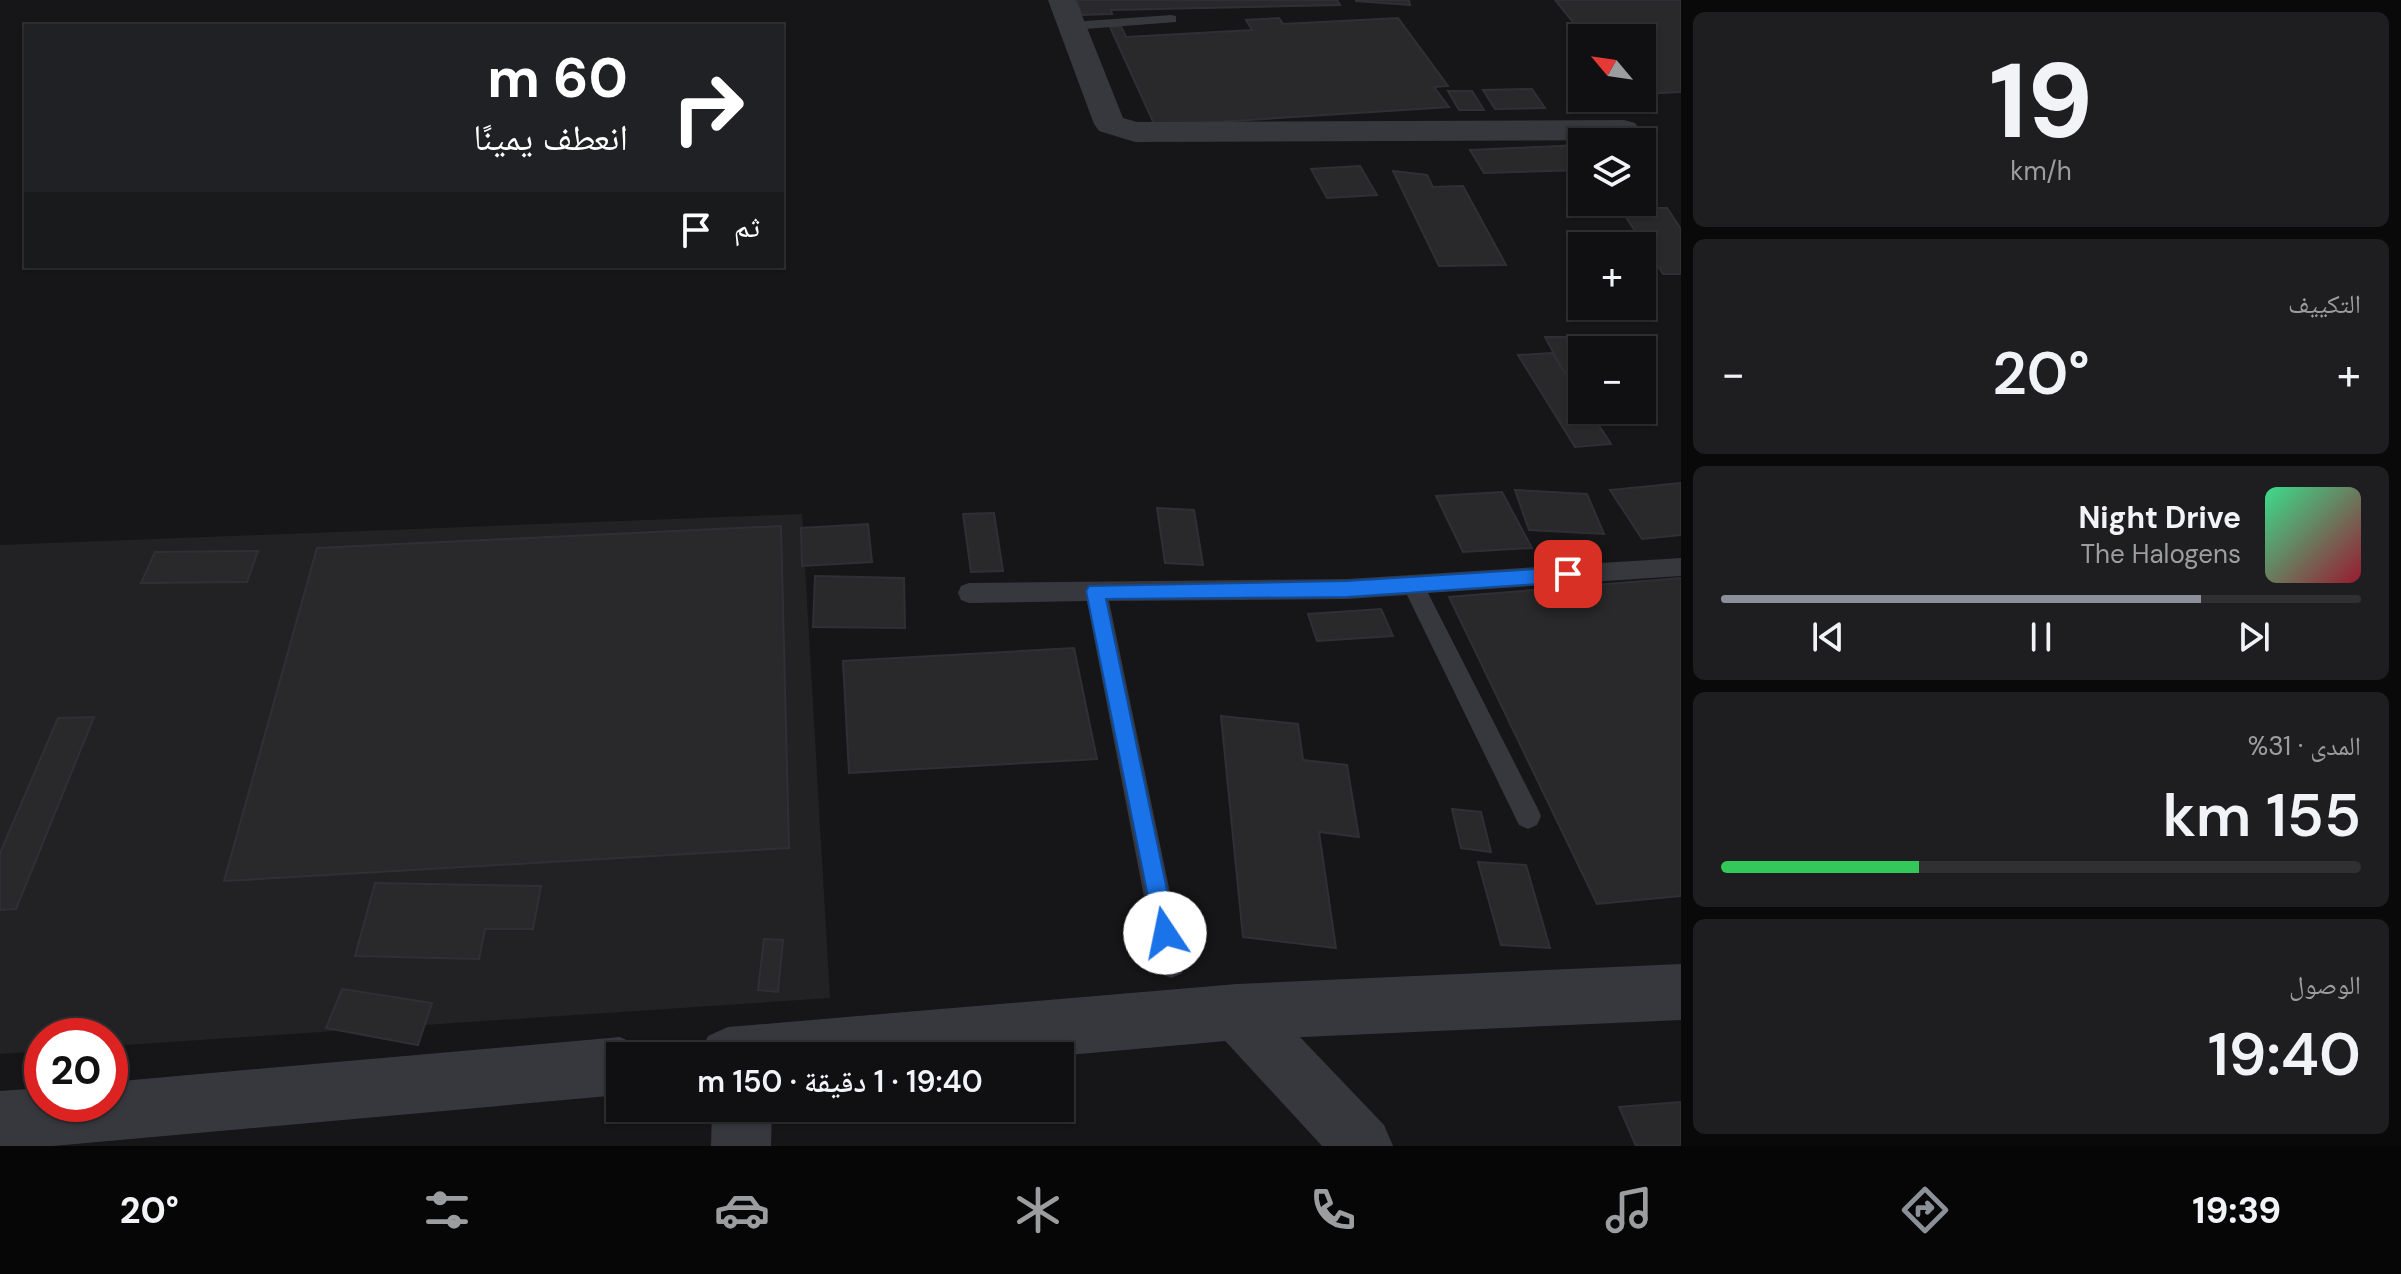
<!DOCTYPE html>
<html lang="ar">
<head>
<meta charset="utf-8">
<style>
	body { margin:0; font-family:"DM Sans","Noto Naskh Arabic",sans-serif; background:#1e1e20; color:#f1f3f6; direction:rtl; height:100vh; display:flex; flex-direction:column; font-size:30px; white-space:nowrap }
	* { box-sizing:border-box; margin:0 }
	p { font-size:26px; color:#9c9d9f }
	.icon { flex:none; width:44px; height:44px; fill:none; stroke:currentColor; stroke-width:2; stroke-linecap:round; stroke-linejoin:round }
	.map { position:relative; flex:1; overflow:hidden; direction:ltr }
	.side { display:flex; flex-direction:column; gap:12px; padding:12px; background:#09090a; width:720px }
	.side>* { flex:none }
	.hud { position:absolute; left:24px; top:24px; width:760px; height:244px; border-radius:0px; box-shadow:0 2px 6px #0004,0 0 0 2px #303032; direction:rtl; background:#202124; color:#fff; overflow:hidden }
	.needle { width:52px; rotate:299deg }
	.buttons { position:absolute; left:1568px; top:24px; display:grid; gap:16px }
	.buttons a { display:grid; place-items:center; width:88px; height:88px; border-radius:0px; background:#101012; box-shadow:0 2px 6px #0004,0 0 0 2px #303032; font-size:40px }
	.speed { position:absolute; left:24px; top:1018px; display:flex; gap:16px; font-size:40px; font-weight:700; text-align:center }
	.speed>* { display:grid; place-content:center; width:104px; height:104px; border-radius:50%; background:#101012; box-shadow:0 2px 6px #0004,0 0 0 2px #303032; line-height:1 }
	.speed .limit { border:12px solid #d22; background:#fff; color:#111 }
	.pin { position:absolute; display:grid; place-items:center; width:68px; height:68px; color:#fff; margin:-34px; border-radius:16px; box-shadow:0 4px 12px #0006 }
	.me { position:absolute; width:88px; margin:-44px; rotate:349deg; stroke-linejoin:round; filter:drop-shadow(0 0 6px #0008) }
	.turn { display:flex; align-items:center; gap:28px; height:168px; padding:0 24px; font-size:36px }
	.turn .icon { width:104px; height:104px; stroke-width:2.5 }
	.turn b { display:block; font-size:56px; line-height:68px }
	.then { display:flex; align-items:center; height:76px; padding:0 24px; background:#0003; gap:16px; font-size:30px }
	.big { font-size:60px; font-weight:600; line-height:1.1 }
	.side .widget { flex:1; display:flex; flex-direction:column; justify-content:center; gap:12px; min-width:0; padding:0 28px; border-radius:12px; background:#1e1e20 }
	.side .dial { align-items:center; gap:0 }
	.dial b { font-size:104px; line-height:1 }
	.song { display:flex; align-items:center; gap:24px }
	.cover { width:96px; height:96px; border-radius:12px; background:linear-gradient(135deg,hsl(150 70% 55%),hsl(350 70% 35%)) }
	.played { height:8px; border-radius:4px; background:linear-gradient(90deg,#8c9099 75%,#303032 75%) }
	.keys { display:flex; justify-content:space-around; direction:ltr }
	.heat { display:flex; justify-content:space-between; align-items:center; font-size:44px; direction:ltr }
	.charge { height:12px; border-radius:6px; background:linear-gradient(90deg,#34c759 31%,#303032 0) }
	.trip { position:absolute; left:606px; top:1042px; width:468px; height:80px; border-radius:0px; background:#101012; box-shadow:0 2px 6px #0004,0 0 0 2px #303032; font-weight:600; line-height:80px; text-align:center; direction:rtl }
	.tabs { display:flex; height:128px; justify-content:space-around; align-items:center; background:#060607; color:#9c9d9f }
	.tabs .icon { width:56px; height:56px }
	.tabs .selected { color:#8c9099 }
	.tabs b { font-size:36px; color:#f1f3f6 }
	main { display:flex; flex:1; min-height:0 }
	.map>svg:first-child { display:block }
	.built { fill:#222225 }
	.building { fill:#29292c; stroke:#303034; stroke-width:2 }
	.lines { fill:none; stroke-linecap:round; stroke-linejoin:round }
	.service { fill:#37383d; fill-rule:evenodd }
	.minor { fill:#37383d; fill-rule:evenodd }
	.tertiary { fill:#37383d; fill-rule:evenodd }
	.route { fill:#1a73e8; stroke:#114b97; stroke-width:2 }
</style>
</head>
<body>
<main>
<section class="side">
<div class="widget dial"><b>19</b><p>km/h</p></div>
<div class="widget"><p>التكييف</p>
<div class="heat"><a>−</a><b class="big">20°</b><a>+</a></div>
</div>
<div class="widget">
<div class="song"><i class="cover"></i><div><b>Night Drive</b><p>The Halogens</p></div></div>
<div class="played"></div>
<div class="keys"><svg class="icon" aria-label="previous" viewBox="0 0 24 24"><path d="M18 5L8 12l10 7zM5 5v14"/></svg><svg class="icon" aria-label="pause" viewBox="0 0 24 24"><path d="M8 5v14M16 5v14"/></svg><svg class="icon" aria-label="next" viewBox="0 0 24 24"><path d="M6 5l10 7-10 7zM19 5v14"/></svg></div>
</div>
<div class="widget"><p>المدى · 31%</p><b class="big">155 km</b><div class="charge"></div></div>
<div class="widget"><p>الوصول</p><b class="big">19:40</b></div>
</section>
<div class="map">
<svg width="1681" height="1146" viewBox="0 0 1681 1146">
	<rect width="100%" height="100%" fill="#161618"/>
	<path class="built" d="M 802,514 L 830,998 L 110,1046 L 110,1036 L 42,1036 L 42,1051 L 0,1054 L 0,545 Z"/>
	<g class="building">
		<path d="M 1077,0 L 1337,0 L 1340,5 L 1111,10 L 1112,14 L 1081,15 Z"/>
		<path d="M 1356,0 L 1409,0 L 1410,5 L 1356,1 Z"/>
		<path d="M 1555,0 L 1681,0 L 1681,92 L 1642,94 L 1642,38 L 1586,38 Z"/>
		<path d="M 1279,18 L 1283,24 L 1398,18 L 1448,86 L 1434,87 L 1449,107 L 1155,126 L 1110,27 L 1121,26 L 1126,37 L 1252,30 L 1246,20 Z"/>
		<path d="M 1532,89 L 1545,108 L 1495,109 L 1483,90 Z"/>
		<path d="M 1448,91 L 1472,91 L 1484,110 L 1459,110 Z"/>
		<path d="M 1582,145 L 1582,170 L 1484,173 L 1470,150 Z"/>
		<path d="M 1360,166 L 1377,195 L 1327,198 L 1311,169 Z"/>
		<path d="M 1393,171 L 1427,175 L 1433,187 L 1463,186 L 1506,265 L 1439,266 Z"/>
		<path d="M 1620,208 L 1667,208 L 1681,229 L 1681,274 L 1663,274 Z"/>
		<path d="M 1545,337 L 1595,337 L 1602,350 L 1582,350 L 1582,376 L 1566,376 Z"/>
		<path d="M 1552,353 L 1582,399 L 1582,410 L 1589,410 L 1611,444 L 1575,447 L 1518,355 Z"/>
		<path d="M 1681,483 L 1681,535 L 1642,539 L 1610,490 Z"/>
		<path d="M 1515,490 L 1587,494 L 1604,534 L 1529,530 Z"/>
		<path d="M 1502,492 L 1532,548 L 1463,552 L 1436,496 Z"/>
		<path d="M 1157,508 L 1194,510 L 1203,565 L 1165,563 Z"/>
		<path d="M 994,513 L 1003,571 L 971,572 L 963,514 Z"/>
		<path d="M 868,524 L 872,562 L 802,566 L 801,528 Z"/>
		<path d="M 781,526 L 789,848 L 224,881 L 317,548 Z"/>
		<path d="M 258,551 L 247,582 L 141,583 L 155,552 Z"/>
		<path d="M 815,576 L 904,578 L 905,628 L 813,627 Z"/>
		<path d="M 1681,578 L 1681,896 L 1597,904 L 1449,597 Z"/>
		<path d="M 1381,609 L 1393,636 L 1317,641 L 1308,614 Z"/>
		<path d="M 1074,648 L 1097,759 L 849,773 L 843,661 Z"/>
		<path d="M 1221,716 L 1298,724 L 1303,760 L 1347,765 L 1359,837 L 1319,832 L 1336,948 L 1243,937 Z"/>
		<path d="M 94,717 L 16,909 L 0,910 L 0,853 L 58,718 Z"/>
		<path d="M 1452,809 L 1481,812 L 1491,852 L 1461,848 Z"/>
		<path d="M 1478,862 L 1526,865 L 1550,948 L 1501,945 Z"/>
		<path d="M 375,883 L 541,886 L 533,929 L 485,929 L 479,959 L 355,956 Z"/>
		<path d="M 764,939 L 783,940 L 778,992 L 758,990 Z"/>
		<path d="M 342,989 L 432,1003 L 418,1045 L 326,1028 Z"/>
		<path d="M 1681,1102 L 1681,1146 L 1636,1146 L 1619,1107 Z"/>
	</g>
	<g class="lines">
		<g class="service">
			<path d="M 1171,15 L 1176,16 L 1176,22 L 1072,30 L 1065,26 L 1072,22 Z"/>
			<path d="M 1681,558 L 1681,576 L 1428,593 L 1537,807 L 1541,816 L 1537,825 L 1528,829 L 1519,825 L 1407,595 L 1347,599 L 1109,601 L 1185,964 L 1181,974 L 1171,978 L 1161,974 L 1157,964 L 1087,601 L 969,603 L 961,600 L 958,593 L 961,586 L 969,583 L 1347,579 Z"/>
		</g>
		<g class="minor">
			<path d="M 1048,0 L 1076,0 L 1123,118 L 1137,122 L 1624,120 L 1635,123 L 1640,130 L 1635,137 L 1624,140 L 1135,142 L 1099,131 L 1094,124 Z"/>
			<path d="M 1237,984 L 1257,992 L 1384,1125 L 1393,1146 L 1322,1146 L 1217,1032 L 1209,1012 L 1217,992 Z"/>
			<path d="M 712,1108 L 772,1108 L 771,1146 L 711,1146 Z"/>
		</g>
		<g class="tertiary">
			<path d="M 1681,964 L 1681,1020 L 1237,1040 L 1057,1056 L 699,1056 L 708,1036 L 728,1027 L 1237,984 Z"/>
			<path d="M 620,1037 L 640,1046 L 645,1056 L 620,1056 L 620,1095 L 53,1146 L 0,1146 L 0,1091 L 42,1088 L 42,1104 L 110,1104 L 110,1082 Z"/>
		</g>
	</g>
	<path class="route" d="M 1568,567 L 1574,569 L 1577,574 L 1574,580 L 1568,582 L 1347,597 L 1106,599 L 1176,933 L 1173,941 L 1165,944 L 1157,941 L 1086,591 L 1089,586 L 1347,581 Z"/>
</svg>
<div class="buttons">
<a><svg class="needle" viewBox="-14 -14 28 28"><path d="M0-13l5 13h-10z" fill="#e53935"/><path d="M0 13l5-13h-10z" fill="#9c9d9f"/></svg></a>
<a><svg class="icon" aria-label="layers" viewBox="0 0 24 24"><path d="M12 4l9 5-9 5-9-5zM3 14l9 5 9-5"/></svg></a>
<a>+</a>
<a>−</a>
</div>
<div class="speed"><div class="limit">20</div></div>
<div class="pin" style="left:1568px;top:574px;background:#d93025"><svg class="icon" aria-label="arrive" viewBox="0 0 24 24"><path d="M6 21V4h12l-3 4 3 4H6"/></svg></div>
<svg class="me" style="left:1165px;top:933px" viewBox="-20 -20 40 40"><circle r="19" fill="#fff"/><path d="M0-13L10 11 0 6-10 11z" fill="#1a73e8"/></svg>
<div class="trip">19:40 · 1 دقيقة · 150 m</div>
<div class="hud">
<div class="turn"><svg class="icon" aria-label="right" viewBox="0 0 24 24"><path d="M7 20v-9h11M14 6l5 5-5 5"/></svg><div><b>60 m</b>انعطف يمينًا</div></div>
<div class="then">ثم<svg class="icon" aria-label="arrive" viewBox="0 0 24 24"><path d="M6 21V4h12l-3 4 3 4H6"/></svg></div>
</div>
</div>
</main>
<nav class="tabs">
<b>19:39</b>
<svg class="icon selected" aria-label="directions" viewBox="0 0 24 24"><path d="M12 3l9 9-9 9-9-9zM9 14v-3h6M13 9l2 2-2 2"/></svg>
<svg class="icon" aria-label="music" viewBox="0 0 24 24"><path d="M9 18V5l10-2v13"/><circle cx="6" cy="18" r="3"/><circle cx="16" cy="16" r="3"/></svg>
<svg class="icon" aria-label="phone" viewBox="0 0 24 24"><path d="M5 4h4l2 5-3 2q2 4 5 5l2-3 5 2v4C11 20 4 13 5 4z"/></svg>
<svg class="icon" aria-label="climate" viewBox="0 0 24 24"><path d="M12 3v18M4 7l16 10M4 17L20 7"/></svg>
<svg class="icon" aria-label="car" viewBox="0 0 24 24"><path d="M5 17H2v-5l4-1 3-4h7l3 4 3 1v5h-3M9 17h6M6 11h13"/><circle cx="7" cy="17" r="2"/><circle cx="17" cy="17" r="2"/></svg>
<svg class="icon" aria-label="filters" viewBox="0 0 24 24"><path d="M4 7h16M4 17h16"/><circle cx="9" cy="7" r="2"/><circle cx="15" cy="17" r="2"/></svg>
<b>20°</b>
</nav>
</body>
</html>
